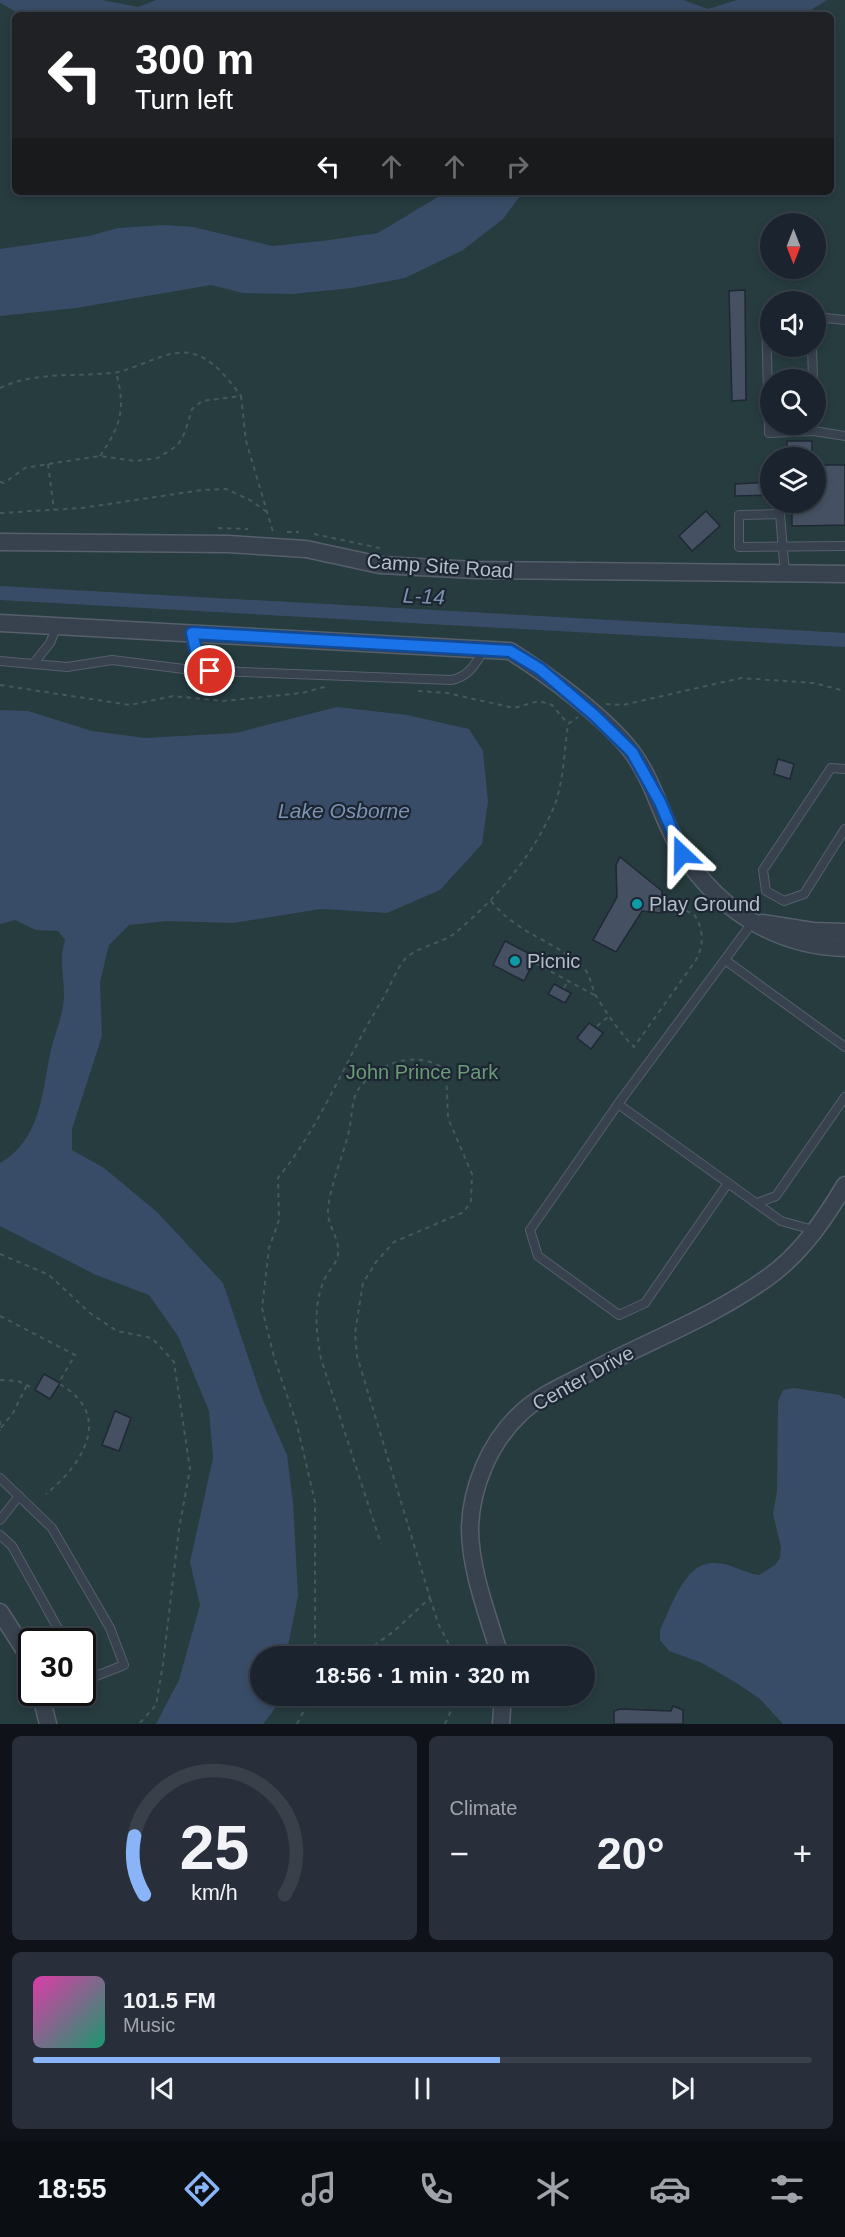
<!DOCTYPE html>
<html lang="en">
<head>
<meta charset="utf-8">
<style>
	body { margin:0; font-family:Arial,sans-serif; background:#282f3a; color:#f1f3f6; height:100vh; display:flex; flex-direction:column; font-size:22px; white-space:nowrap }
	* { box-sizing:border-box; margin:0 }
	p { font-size:20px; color:#a0a4aa }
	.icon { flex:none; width:33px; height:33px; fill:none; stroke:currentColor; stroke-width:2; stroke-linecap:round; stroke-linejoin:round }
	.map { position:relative; height:1724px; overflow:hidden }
	.sheet { display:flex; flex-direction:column; gap:12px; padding:12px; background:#0f1319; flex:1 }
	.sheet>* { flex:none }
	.guide { position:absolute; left:12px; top:12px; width:822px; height:183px; border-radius:9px; box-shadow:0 3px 9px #0003,0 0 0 2px #39404a; background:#202124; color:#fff; overflow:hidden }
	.needle { width:39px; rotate:180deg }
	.tools { position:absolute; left:760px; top:213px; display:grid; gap:12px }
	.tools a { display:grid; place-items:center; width:66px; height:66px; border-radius:50%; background:#1b232e; box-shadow:0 3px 9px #0003,0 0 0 2px #39404a; font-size:30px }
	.speed { position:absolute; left:18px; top:1628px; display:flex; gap:12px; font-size:30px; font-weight:700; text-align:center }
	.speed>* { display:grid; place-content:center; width:78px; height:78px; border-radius:50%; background:#1b232e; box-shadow:0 3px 9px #0003,0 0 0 2px #39404a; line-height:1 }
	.speed .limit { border:3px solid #111; border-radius:9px; background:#fff; color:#111 }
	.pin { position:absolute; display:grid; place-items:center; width:51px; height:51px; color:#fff; margin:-26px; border:3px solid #fff; border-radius:50%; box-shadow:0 2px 6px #0007 }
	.me { position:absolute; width:66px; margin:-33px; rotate:337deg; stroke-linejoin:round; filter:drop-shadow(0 0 4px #0008) }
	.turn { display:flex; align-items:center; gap:21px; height:126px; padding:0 24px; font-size:27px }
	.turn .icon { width:78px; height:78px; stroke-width:2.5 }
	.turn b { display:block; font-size:42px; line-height:51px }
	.lanes { display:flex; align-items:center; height:57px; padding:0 24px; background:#0003; justify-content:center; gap:30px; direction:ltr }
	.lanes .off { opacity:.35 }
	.big { font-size:45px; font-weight:600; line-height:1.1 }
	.sheet .card { flex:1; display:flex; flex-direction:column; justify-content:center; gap:9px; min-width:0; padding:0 21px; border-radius:9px; background:#282f3a }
	.sheet .dial { align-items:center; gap:0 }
	.dial svg { height:156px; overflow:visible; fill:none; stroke:#39404a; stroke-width:7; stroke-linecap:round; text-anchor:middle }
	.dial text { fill:#f1f3f6; stroke:none }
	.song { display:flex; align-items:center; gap:18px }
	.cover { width:72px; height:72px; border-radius:9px; background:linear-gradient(135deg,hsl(320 70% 55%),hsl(160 70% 35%)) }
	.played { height:6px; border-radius:3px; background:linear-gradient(90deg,#8ab4f8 60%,#39404a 60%) }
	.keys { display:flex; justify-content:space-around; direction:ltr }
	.heat { display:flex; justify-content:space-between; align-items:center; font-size:33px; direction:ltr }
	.sheet .tiles { flex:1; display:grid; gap:12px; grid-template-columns:1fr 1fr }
	.card:last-child { grid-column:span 2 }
	.trip { position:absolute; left:250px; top:1646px; width:345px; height:60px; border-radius:30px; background:#1b232e; box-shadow:0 3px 9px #0003,0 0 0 2px #39404a; font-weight:600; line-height:60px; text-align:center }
	.menu { display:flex; height:96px; justify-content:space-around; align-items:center; background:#0b0e12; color:#a0a4aa }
	.menu .icon { width:42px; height:42px }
	.menu .on { color:#8ab4f8 }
	.menu b { font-size:27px; color:#f1f3f6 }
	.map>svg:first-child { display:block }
	.green { fill:#263c3f; fill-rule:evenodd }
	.water { fill:#394c67 }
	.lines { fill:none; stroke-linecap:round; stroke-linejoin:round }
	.canal { stroke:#394c67; stroke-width:14 }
	.building { fill:#455162; stroke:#1f2835; stroke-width:1.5 }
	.service-casing { stroke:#565f6c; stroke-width:10 }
	.minor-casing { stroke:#565f6c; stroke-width:19 }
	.path { stroke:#44595c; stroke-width:2; stroke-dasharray:4.5 4.5; stroke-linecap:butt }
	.service { stroke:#38414e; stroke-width:8 }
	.minor { stroke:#38414e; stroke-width:16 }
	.route-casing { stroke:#114b97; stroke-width:15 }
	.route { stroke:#1a73e8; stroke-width:10 }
	.culture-dot { fill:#0f9aa8; stroke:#1d2633; stroke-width:2 }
	.labels { text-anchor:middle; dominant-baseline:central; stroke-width:4.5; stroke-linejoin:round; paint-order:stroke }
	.street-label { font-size:20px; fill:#b4bcc9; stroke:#1d2633 }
	.poi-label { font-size:20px; fill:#b4bcc9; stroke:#1d2633; text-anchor:start }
	.park-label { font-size:20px; fill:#6b9a76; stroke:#1d2633 }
	.water-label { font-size:21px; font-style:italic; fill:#7c92b1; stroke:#1d2633 }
</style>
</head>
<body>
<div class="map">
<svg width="845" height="1724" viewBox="0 0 845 1724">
	<rect width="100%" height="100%" fill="#242f3e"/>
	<path class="green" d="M 0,0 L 845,0 L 845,1724 L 0,1724 ZM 15,15 L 831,15 L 831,192 L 15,192 ZM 771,224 L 816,224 L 816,268 L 771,268 ZM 771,302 L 816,302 L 816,346 L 771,346 ZM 771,380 L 816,380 L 816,424 L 771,424 ZM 771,458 L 816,458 L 816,502 L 771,502 ZM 32,1641 L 82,1641 L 82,1692 L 32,1692 ZM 261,1656 L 585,1656 L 585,1695 L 261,1695 Z"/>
	<g class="water">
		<path d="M 0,0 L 102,0 L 138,7 L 156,0 L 683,0 L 708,9 L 737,0 L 827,0 L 803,15 L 22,15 L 0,3 Z"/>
		<path d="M 446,192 L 523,192 L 503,219 L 463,250 L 405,278 L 352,288 L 292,294 L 243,293 L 211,285 L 76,308 L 0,316 L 0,249 L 89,236 L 118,228 L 163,225 L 193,227 L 273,246 L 322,241 L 378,233 Z"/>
		<path d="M 337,707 L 407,715 L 469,729 L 483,751 L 488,801 L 482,844 L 440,890 L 387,913 L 321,909 L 233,923 L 167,921 L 129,925 L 109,945 L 100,982 L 102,1036 L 72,1129 L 72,1150 L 104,1168 L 157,1212 L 223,1283 L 262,1398 L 287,1455 L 293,1502 L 298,1596 L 286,1656 L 261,1656 L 261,1695 L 278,1695 L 276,1707 L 263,1724 L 156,1724 L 179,1680 L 200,1605 L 190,1562 L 213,1458 L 209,1411 L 178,1336 L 149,1295 L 96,1275 L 0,1226 L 0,1163 C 40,1140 42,1095 50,1054 C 54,1034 64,1015 64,995 C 64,975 59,959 65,940 L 58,931 L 36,930 L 15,920 L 0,924 L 0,710 L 28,711 L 92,731 L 145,738 L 236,733 Z"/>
		<path d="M 794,1388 L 840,1395 L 845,1399 L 845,1724 L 783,1724 L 760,1699 L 735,1682 L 702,1663 L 669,1651 L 660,1640 L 660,1630 C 671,1608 684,1563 713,1563 C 728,1562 744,1573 759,1575 L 775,1565 L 780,1558 L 781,1547 L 773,1514 L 777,1491 L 778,1402 L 783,1390 Z"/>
	</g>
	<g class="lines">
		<path class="canal" d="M 0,593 L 845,640"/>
	</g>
	<g class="building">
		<path d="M 745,290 L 746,400 L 732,401 L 729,291 Z"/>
		<rect x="787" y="441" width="25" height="17"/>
		<path d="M 816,465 L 845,465 L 845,525 L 792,526 L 792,502 L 816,502 Z"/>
		<path d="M 771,482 L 771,495 L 735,496 L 735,484 Z"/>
		<path d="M 706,511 L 720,526 L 692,551 L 679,536 Z"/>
		<path d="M 778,759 L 794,764 L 790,779 L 774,774 Z"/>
		<path d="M 620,857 L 662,891 L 661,913 L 642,911 L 616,952 L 593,940 L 617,897 L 616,865 Z"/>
		<path d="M 505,941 L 536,957 L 524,981 L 493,965 Z"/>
		<path d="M 554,984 L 571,993 L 565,1003 L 548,994 Z"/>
		<path d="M 589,1023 L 603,1033 L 591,1049 L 577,1038 Z"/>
		<path d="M 44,1374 L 60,1383 L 50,1399 L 35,1390 Z"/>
		<path d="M 115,1411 L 131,1418 L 119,1451 L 102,1445 Z"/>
		<path d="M 673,1706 L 683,1710 L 683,1724 L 614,1724 L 614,1711 L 620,1709 L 671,1711 Z"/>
	</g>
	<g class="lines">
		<defs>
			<g id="service">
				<path d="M 771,316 L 766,316 L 769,433 L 814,431 L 845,436"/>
				<path d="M 816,317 L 845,320"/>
				<path d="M 812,346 L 813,380"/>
				<path d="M 785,574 L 780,514 L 739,515 L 739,547 L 845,546"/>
				<path d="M 192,633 L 196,650 L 210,671"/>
				<path d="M 0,661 L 67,667 L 112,660 L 192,670 L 451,680 C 469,677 475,664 484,650"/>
				<path d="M 34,663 L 50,643 L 57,626"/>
				<path d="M 845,769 L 831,768 L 763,870 L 766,891 L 784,901 L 804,894 L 845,829"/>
				<path d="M 752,923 L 618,1104 L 781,1221 L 817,1231"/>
				<path d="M 725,960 L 845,1047"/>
				<path d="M 618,1104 L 530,1230 L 538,1256 L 619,1315 L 645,1303 L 728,1183"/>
				<path d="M 757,1203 L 776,1196 L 845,1097"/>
				<path d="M 0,1478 L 52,1528 L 110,1628 L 124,1665 L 86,1680 L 82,1674"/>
				<path d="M 0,1520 L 19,1496"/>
				<path d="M 0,1535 L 12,1546 L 65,1641"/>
			</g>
			<g id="minor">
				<path d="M 0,542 L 228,544 L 306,549 L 380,565 L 475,570 L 845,574"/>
				<path d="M 0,623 L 510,651 C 547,674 605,717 632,752 C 655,783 663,824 683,854 C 720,911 777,946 845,948"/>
				<path d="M 762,923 L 813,931 L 845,932"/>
				<path d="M 0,1612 L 27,1654 L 32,1668"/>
				<path d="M 500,1656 C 488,1615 470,1571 470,1528 C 471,1487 490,1442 520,1414 C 537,1397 561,1387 582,1376 C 643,1343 710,1319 767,1278 C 801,1254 824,1220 845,1185"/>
				<path d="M 40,1692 L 48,1724"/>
				<path d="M 501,1724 L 503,1695"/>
			</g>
		</defs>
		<use href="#service" class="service-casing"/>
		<use href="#minor" class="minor-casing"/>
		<g class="path">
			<path d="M 0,388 C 38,370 78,378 118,372 C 142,367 170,347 194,354 C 213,359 230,381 241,396"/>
			<path d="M 100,456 C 121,425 126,409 116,372"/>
			<path d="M 48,464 L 54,510"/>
			<path d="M 0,482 L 4,483 L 25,468 L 48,464 L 100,456 L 135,461 L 158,458 L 178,445 L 185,432 L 192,409 L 202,401 L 241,396 L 246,441 L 273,532"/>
			<path d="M 0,513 L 82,508 L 202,490 L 226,489 L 250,500 L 267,512"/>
			<path d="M 218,528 L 248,529"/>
			<path d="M 287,532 L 299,532"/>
			<path d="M 314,534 L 384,549"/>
			<path d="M 0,685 L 130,705 L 173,696 L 223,701 L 302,693 L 328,686"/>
			<path d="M 418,691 L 447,693 L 514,708 L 539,701 L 552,705 L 568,724"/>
			<path d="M 606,704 L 623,705 L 741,678 L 814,683 L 845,691"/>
			<path d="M 491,901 C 516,932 548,939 578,962 C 592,973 590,986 597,998 C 609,1016 619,1032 634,1047 L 696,960 C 704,944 704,930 694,914 L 664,902"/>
			<path d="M 535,963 L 596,996"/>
			<path d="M 564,988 L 568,980"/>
			<path d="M 597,1026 L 608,1017"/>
			<path d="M 0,1254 L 49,1275 L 90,1313 L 117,1331 L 152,1338 L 174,1362 L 190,1469 L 179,1529 L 163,1664 L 156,1705 L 139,1724"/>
			<path d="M 0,1316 L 75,1355 L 61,1379 L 61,1385 C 114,1416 82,1465 46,1494"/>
			<path d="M 0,1380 L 18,1381 L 33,1388"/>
			<path d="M 0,1421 L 0,1431"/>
			<path d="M 1,1428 L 13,1413 L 27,1385"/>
			<path d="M 430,1598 L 438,1623 L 455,1656"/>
			<path d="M 315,1656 L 315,1502 L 297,1425 L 274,1357 L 262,1308 L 269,1248 L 279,1220 L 278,1178 C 322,1124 345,1060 381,1002 C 389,989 396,969 406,958 C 419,946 441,944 455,933 C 495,900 532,857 553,809 C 564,784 564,751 568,724 L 578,717"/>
			<path d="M 359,1656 L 393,1632 L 430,1598 L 357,1356 L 355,1333 L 363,1283 L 376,1262 L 394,1242 L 464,1212 L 471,1201 L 472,1174 L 448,1118 L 446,1070 C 418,1049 377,1062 358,1090 C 352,1098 352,1115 350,1126 C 345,1152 330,1184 328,1210 C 327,1226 340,1238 338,1254 C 337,1264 329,1270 325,1278 C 313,1304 316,1332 321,1359 L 381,1544"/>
			<path d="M 297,1724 L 312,1695"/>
			<path d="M 445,1724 L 458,1695"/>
		</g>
		<use href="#service" class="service"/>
		<use href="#minor" class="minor"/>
	</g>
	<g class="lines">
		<defs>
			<path id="route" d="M 210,671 L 196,650 L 192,633 L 510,651 L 540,669 L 593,714 L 632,752 L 660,802 L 682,854"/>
		</defs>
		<use href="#route" class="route-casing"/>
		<use href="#route" class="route"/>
	</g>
	<g class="culture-dot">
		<circle cx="637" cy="904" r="6"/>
		<circle cx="515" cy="961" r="6"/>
	</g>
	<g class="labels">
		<g class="street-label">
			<text transform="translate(440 566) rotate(4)">Camp Site Road</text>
			<text transform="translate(583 1378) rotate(-29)">Center Drive</text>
		</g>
		<g class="poi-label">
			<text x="649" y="904">Play Ground</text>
			<text x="527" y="961">Picnic</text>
		</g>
		<g class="park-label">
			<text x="422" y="1072">John Prince Park</text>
		</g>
		<g class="water-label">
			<text transform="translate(424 596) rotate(3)">L-14</text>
			<text x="344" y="810">Lake Osborne</text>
		</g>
	</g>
</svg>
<div class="tools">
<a><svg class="needle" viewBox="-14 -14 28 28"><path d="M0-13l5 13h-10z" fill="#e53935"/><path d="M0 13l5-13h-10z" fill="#a0a4aa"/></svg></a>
<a><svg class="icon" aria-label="sound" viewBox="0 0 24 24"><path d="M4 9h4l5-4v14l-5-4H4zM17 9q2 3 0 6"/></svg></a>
<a><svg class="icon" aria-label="search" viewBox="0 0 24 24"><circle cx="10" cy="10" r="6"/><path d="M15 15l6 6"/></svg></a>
<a><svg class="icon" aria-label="layers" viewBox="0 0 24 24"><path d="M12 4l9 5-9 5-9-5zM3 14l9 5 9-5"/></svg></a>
</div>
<div class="speed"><div class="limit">30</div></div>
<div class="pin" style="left:210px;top:671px;background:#d93025"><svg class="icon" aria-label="arrive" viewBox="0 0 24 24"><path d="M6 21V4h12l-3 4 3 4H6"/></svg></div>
<svg class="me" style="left:682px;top:854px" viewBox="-20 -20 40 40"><path d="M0-17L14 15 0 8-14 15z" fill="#1a73e8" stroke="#fff" stroke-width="4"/></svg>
<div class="trip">18:56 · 1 min · 320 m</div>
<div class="guide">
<div class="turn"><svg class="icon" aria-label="left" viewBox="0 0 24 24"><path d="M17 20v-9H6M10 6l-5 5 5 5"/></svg><div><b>300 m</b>Turn left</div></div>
<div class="lanes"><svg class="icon" aria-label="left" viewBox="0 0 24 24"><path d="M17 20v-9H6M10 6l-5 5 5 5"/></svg><svg class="icon off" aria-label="ahead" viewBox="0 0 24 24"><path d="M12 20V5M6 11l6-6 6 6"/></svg><svg class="icon off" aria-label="ahead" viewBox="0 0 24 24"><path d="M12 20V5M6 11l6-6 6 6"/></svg><svg class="icon off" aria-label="right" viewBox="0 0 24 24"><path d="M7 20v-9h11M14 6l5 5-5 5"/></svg></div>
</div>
</div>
<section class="sheet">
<div class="tiles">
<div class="card dial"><svg viewBox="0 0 100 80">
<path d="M14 69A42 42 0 1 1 86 69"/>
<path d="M14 69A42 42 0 0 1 9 39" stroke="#8ab4f8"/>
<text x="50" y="56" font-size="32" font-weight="700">25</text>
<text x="50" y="72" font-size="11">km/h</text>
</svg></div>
<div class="card"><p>Climate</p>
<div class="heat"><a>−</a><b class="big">20°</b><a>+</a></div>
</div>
<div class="card">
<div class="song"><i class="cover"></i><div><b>101.5 FM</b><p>Music</p></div></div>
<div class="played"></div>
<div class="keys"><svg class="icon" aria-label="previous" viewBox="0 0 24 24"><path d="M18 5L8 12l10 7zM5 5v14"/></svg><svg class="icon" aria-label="pause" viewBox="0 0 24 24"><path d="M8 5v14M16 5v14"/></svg><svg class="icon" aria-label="next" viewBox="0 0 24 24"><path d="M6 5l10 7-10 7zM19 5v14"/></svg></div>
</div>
</div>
</section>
<nav class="menu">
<b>18:55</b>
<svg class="icon on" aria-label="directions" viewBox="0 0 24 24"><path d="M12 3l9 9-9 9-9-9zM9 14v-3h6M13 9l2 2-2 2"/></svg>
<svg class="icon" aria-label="music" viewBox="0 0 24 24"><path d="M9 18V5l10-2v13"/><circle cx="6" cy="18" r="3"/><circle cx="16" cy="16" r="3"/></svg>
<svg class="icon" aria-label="phone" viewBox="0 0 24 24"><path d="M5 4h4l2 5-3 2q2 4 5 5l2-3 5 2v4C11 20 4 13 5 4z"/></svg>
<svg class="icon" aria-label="climate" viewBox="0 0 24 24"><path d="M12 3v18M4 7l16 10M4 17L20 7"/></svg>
<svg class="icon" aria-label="car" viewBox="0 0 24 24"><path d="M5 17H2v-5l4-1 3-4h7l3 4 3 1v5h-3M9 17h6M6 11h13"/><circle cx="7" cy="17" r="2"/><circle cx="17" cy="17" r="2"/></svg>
<svg class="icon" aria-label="filters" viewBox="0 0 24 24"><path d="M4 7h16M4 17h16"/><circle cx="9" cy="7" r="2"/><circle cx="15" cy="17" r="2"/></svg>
</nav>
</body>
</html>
